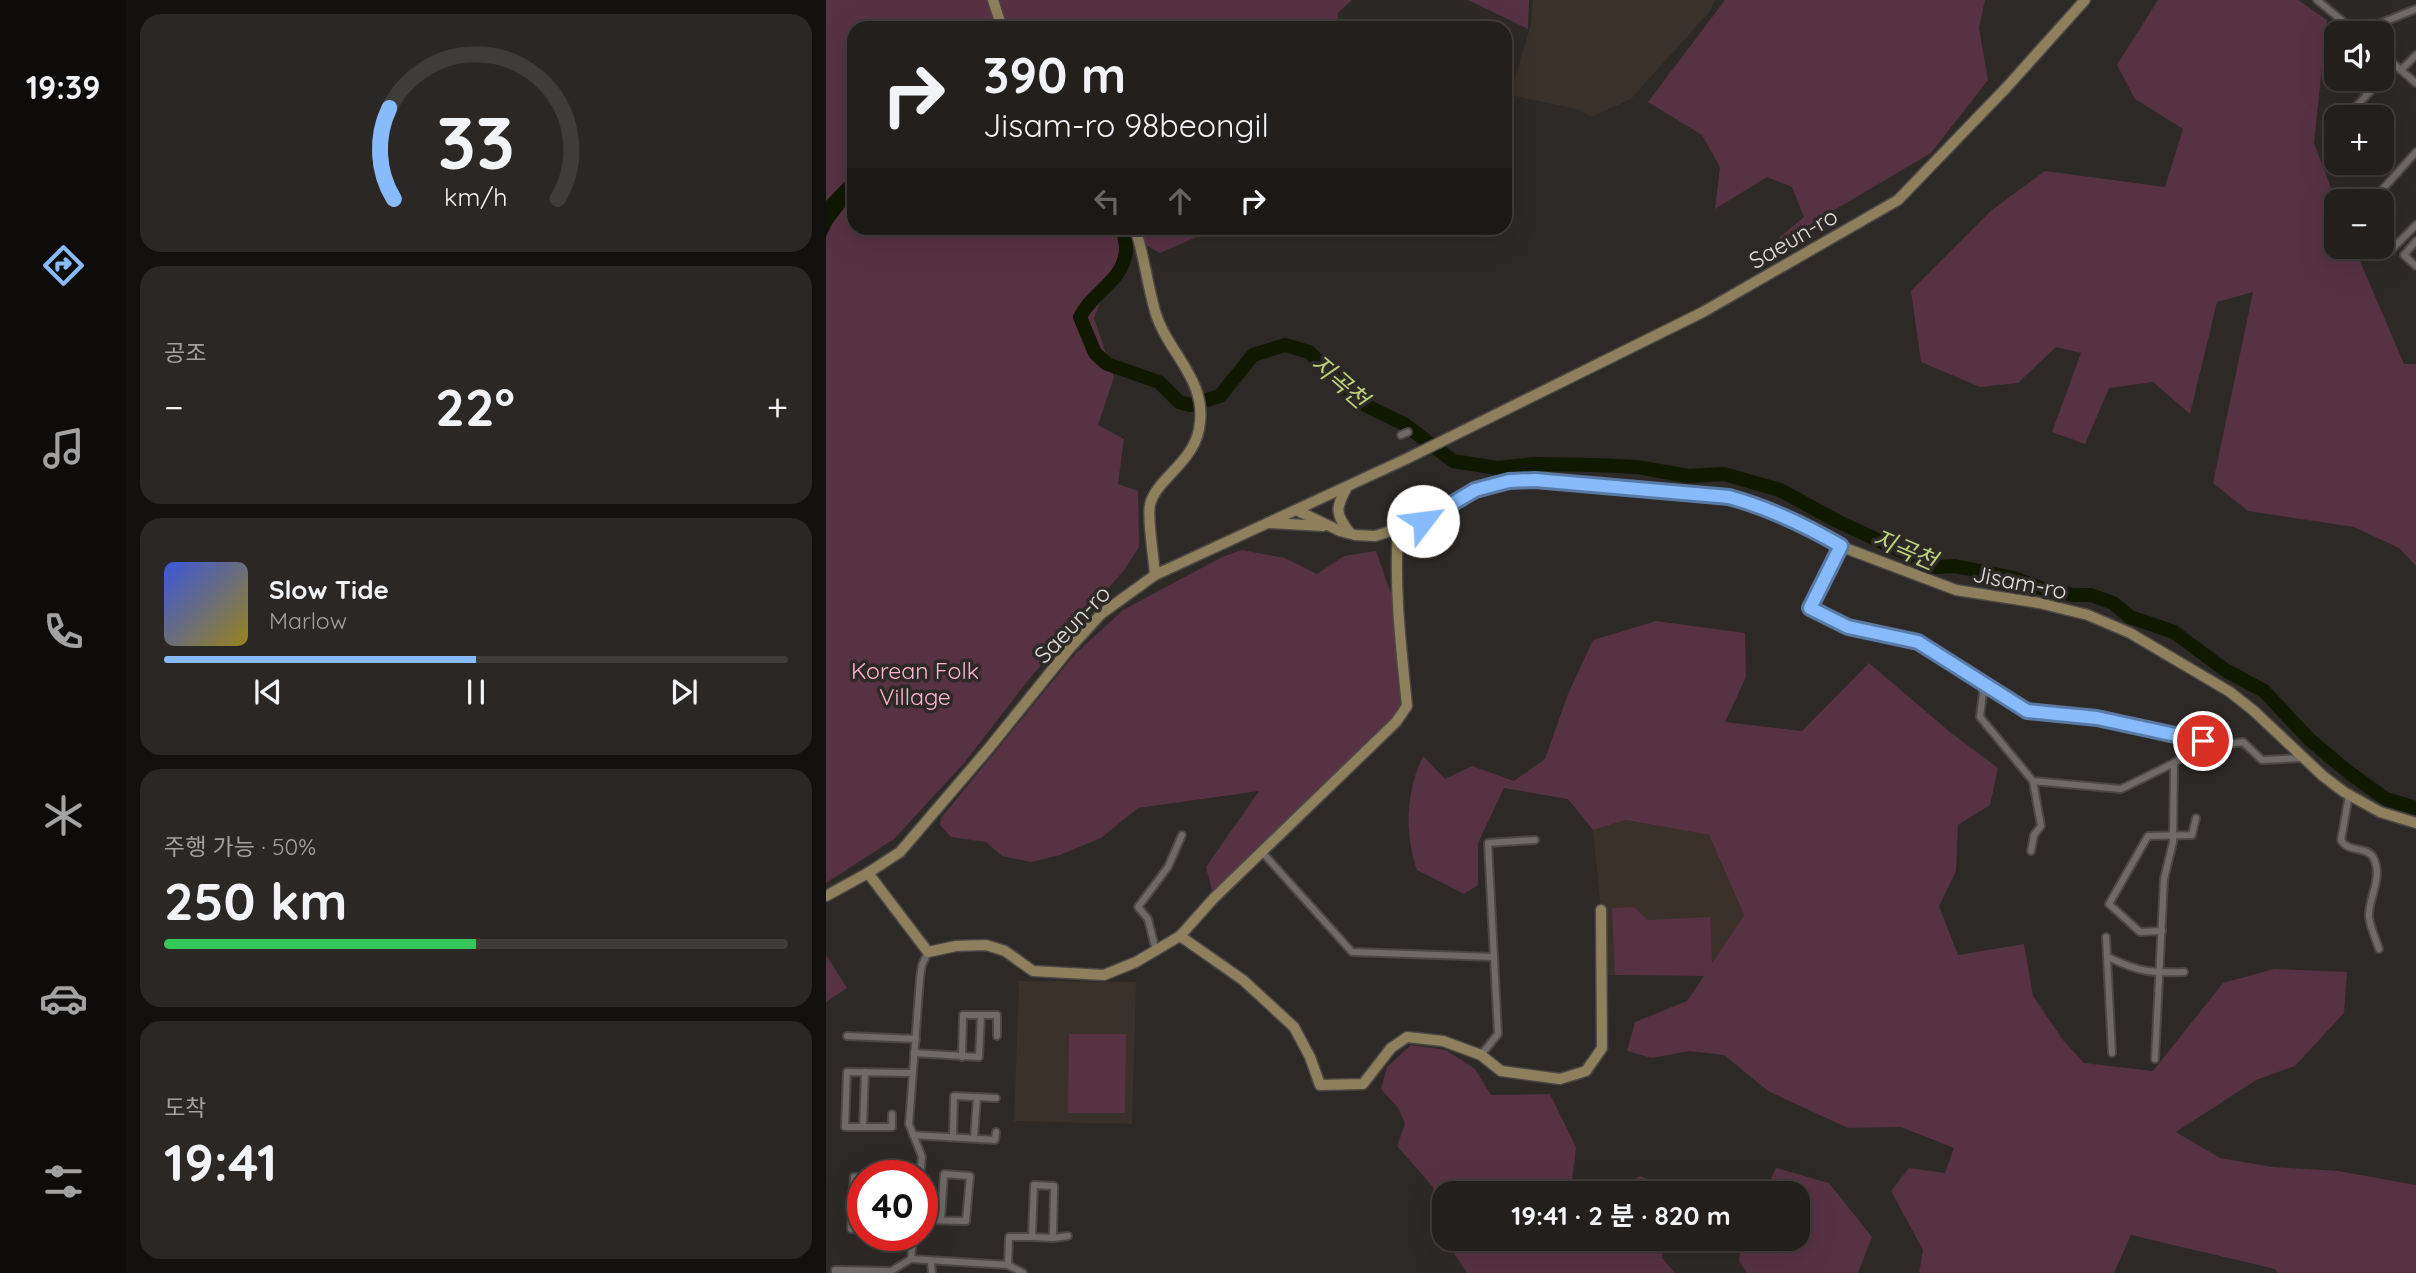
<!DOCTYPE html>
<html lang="ko">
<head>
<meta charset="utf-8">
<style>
	body { margin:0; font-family:Quicksand,"Noto Sans KR",sans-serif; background:#2a2725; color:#f1f3f6; height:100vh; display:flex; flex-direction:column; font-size:26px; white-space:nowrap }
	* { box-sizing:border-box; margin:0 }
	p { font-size:23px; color:#a2a2a3 }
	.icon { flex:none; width:38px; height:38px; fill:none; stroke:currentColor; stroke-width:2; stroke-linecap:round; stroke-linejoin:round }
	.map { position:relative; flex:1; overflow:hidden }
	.side { display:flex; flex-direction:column; gap:14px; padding:14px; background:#13110f; width:700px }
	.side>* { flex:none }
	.hud { position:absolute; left:21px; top:21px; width:665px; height:214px; border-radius:21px; box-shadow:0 7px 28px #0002,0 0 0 2px #3f3d3b; background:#221f1c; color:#f1f3f6; overflow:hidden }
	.buttons { position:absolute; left:1498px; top:21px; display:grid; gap:14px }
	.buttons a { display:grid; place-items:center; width:70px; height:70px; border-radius:14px; background:#221f1c; box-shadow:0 7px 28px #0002,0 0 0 2px #3f3d3b; font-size:35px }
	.speed { position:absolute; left:21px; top:1160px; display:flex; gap:14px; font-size:35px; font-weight:700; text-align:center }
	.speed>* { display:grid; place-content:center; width:91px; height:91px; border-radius:50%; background:#221f1c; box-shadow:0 7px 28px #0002,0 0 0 2px #3f3d3b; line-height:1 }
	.speed .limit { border:10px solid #d22; background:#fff; color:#111 }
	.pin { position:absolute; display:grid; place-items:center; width:60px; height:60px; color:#fff; margin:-30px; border:4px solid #fff; border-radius:50%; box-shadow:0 2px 7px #0007 }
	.me { position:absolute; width:77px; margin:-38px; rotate:60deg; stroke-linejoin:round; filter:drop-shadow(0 0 5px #0008) }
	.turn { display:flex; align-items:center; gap:24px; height:147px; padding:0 21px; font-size:32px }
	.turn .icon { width:91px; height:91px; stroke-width:2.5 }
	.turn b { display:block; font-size:49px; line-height:60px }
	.lanes { display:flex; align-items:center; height:66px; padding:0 21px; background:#0003; justify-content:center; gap:35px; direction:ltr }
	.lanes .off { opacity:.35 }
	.big { font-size:52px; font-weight:700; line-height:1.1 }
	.side .widget { flex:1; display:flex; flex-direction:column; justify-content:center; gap:10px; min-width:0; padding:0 24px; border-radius:21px; background:#2a2725 }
	.side .dial { align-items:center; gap:0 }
	.dial svg { height:182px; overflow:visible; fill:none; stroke:#3f3d3b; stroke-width:7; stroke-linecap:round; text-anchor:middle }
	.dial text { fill:#f1f3f6; stroke:none }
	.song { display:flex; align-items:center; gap:21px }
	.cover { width:84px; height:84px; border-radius:10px; background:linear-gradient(135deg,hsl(230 70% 55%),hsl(50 70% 35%)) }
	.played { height:7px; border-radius:4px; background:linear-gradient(90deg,#88bbfc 50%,#3f3d3b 50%) }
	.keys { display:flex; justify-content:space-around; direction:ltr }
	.heat { display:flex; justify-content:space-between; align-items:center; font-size:38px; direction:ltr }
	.charge { height:10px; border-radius:5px; background:linear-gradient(90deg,#34c759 50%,#3f3d3b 0) }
	.trip { position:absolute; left:606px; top:1181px; width:378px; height:70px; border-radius:21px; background:#221f1c; box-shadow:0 7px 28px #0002,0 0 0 2px #3f3d3b; font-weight:700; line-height:70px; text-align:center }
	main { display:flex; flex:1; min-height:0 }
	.tab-bar { display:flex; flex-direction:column; width:126px; justify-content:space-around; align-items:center; background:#0e0c0b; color:#a2a2a3 }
	.tab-bar .icon { width:49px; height:49px }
	.tab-bar .selected { color:#88bbfc }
	.tab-bar b { font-size:32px; color:#f1f3f6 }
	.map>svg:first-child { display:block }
	.built { fill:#3a312a }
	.green { fill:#573243 }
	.water { fill:#111800 }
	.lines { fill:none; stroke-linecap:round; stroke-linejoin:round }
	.river { stroke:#111800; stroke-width:14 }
	.street-casing { stroke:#4b4745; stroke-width:10 }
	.secondary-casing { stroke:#4b4745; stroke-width:13 }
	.street { stroke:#6f6a67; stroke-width:6 }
	.secondary { stroke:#8e7f5d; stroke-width:10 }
	.route-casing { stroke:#587aa4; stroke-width:18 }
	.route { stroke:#88bbfc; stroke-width:12 }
	.labels { text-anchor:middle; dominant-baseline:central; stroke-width:7; stroke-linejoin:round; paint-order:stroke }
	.street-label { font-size:23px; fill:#e2dfde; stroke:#2d2926 }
	.park-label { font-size:23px; fill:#ffb5d5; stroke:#2d2926 }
	.water-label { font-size:24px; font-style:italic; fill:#bdd47a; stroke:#2d2926 }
</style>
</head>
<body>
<main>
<nav class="tab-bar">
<b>19:39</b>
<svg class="icon selected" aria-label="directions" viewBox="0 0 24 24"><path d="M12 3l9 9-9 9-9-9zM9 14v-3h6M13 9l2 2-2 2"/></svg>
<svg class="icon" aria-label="music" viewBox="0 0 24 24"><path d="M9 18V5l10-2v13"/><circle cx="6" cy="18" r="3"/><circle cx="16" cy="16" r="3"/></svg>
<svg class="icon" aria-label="phone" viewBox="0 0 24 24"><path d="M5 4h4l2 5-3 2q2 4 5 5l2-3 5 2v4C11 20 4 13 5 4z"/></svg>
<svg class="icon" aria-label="climate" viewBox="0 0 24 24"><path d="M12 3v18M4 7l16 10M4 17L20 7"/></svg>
<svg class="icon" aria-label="car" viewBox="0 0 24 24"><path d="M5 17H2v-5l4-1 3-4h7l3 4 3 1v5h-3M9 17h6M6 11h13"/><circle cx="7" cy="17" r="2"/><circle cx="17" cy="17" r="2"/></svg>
<svg class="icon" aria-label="filters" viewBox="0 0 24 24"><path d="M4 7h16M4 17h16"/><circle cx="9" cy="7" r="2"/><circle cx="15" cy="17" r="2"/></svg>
</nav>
<section class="side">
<div class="widget dial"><svg viewBox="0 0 100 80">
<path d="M14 69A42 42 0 1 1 86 69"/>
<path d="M14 69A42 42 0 0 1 12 29" stroke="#88bbfc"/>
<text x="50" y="56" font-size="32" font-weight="700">33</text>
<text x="50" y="72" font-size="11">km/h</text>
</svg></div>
<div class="widget"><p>공조</p>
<div class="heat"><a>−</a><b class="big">22°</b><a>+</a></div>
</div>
<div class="widget">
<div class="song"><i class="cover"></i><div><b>Slow Tide</b><p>Marlow</p></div></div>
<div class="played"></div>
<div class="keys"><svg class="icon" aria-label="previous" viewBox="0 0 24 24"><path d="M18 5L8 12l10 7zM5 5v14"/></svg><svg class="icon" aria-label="pause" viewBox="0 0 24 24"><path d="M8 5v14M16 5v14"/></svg><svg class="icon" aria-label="next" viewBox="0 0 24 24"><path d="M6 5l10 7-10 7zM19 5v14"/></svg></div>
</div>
<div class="widget"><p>주행 가능 · 50%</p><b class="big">250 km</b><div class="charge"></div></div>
<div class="widget"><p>도착</p><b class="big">19:41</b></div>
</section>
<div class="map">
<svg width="1590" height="1273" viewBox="0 0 1590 1273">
	<rect width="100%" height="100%" fill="#2d2926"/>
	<g class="built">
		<path d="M 707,0 L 889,0 L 884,11 L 805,99 L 765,117 L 751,109 L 684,95 L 705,24 Z"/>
		<path d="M 800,820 L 883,835 L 918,915 L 878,975 L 775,975 L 775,910 L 767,830 Z"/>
		<path d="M 190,981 L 310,982 L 306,1124 L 188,1121 L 193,987 Z"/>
	</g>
	<g class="green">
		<path d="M 0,0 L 526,0 L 512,13 L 511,28 L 28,28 L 28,228 L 292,228 L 299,239 L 268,318 L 288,377 L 272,425 L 298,439 L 292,484 L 312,491 L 313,547 L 299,569 L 204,678 L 139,762 L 68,839 L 0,883 Z"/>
		<path d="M 642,0 L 703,0 L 702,29 Z"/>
		<path d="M 899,0 L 1159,0 L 1153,28 L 1162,80 L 1105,153 L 934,254 L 978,217 L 966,187 L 941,177 L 889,209 L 894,167 L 876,135 L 822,102 Z"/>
		<path d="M 1332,0 L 1472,0 L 1501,20 L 1488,143 L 1510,201 L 1510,247 L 1528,247 L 1578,364 L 1590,364 L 1590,566 L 1573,548 L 1528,527 L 1422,511 L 1387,483 L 1427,292 L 1391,302 L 1364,414 L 1327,382 L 1283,388 L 1259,444 L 1226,432 L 1255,353 L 1230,347 L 1192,383 L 1154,387 L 1095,362 L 1085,291 L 1166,210 L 1219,171 L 1339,187 L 1357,129 L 1309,99 L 1291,65 Z"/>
		<path d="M 303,228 L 391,228 L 334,253 L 308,239 Z"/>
		<path d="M 416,550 L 459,558 L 491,574 L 518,556 L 550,551 L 571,611 L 581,706 L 388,898 L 380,867 L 433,791 L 312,808 L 275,838 L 234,855 L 205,862 L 176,856 L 160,842 L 125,837 L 114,825 L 115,818 L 248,655 L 297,610 L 396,557 Z"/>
		<path d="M 830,621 L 919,633 L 920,677 L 899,722 L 976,731 L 1043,663 L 1124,732 L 1172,768 L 1164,805 L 1132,825 L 1130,871 L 1113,906 L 1132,955 L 1198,944 L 1207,996 L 1237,1040 L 1258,1063 L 1327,1071 L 1397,983 L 1448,969 L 1521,972 L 1518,1013 L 1469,1066 L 1430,1080 L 1350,1132 L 1394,1158 L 1447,1167 L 1512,1171 L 1590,1185 L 1590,1273 L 1452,1273 L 1449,1269 L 1305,1235 L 1288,1273 L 1093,1273 L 1097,1250 L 1065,1191 L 1083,1168 L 1119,1173 L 1128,1148 L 1075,1127 L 1022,1128 L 942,1091 L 898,1055 L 863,1051 L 826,1058 L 801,1051 L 809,1022 L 861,1001 L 878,976 L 789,975 L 786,908 L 808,907 L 822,920 L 884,917 L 886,963 L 918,915 L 883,835 L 800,820 L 767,830 L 742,799 L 678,788 L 652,843 L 652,885 L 638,894 L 591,870 C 578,832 580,792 597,756 L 619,779 L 646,766 L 688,781 L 719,759 L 742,694 L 767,640 Z"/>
		<path d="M 0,955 L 21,988 L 0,1002 Z"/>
		<path d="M 243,1034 L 300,1034 L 299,1113 L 242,1113 Z"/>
		<path d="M 585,1045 L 620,1050 L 649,1069 L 665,1095 L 724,1094 L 750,1147 L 745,1190 L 748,1193 L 618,1194 L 618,1220 L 607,1187 L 571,1146 L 579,1124 L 573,1109 L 555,1089 L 561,1067 Z"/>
		<path d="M 950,1168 L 1003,1183 L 1046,1237 L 1032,1273 L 921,1273 L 913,1261 L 916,1239 L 971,1239 L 971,1194 L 938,1193 Z"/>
		<path d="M 814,1176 L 843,1189 L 842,1193 L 787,1193 Z"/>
		<path d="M 624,1239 L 838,1239 L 836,1258 L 849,1273 L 641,1273 L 629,1255 Z"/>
	</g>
	<path class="water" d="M 28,172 L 28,195 L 6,224 L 0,237 L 0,201 Z"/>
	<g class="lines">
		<path class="river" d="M 297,228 C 298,235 300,243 300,250 C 298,281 266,292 254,317 L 269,353 L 281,364 L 333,382 L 353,402 L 364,405 L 394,396 L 427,355 L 459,345 L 483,352 L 535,403 L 578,424 L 627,461 L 671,468 L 709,464 L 769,465 L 811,467 L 862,476 L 898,474 L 954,490 L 1011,521 L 1109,567 L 1129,566 L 1188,578 L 1218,589 L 1247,595 L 1265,595 L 1287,603 L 1304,617 L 1348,632 L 1399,670 L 1438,691 L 1484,740 L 1521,771 L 1560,799 L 1590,808"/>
		<defs>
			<g id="street">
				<path d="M 1491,0 L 1531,33"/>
				<path d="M 1530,33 L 1590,9"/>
				<path d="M 1556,54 L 1590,83"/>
				<path d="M 1575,70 L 1590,55"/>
				<path d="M 1526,79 L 1542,94"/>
				<path d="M 1520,117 L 1569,65"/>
				<path d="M 1546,201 L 1590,152"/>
				<path d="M 1590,241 L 1578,255 L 1590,266"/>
				<path d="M 1547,247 L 1550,252 L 1564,251 L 1590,225"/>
				<path d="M 575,435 L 582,432"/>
				<path d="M 1015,546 L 984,608 L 1022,627 L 1092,642 L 1201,711 L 1271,718 L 1396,745 L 1417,742 L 1436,760 L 1476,758"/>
				<path d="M 1158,684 L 1154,717 L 1207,781 L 1295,789 L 1348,763 L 1377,741"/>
				<path d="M 1523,795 L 1515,840 C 1522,853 1540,846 1547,857 C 1558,878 1542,897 1543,917 C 1544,927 1550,939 1553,949"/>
				<path d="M 1205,851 L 1208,835 L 1215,826 L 1207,781"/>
				<path d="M 436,852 L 526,952 L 668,957"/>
				<path d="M 1336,931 L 1314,932 L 1283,904 L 1322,836 L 1366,835 L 1370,818"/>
				<path d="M 1280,937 L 1286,1053"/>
				<path d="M 330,951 L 322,919 L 312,907 L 342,867 L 356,835"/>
				<path d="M 1282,957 C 1313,972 1324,973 1358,972"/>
				<path d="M 155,1015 L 171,1015 L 171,1036"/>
				<path d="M 21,1036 L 90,1039"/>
				<path d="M 88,1053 L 153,1057 L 155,1015 L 137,1015 L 136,1057"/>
				<path d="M 655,1055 L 672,1034 L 662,843 L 709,840"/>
				<path d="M 1329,1059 L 1338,879 L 1347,842 L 1348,763"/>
				<path d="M 66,1114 L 66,1127 L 19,1127 L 21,1072 L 85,1073"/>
				<path d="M 37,1127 L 39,1072"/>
				<path d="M 87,1135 L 169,1140 L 170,1132"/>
				<path d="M 127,1137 L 128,1096 L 170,1098"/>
				<path d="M 148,1138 L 151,1097"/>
				<path d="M 94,1176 L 96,1157 L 83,1124 L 94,978 L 96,965 L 102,952"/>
				<path d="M 37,1177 L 28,1177 L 25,1229 L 37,1230"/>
				<path d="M 96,1220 L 140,1221 L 144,1176 L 118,1174 L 115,1220"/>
				<path d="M 227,1238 L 242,1236"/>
				<path d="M 85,1259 L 182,1265 L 197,1273"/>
				<path d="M 105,1262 L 106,1273"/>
				<path d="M 182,1265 L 183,1237 L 206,1237 L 208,1185 L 228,1186 L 227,1238 L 206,1237"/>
				<path d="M 9,1273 L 9,1270 L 65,1271 L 85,1259 L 87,1236"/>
			</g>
			<g id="secondary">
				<path d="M 167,0 L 176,28"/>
				<path d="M 309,228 C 318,255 321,283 329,311 C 341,353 383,380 373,429 C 367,463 329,480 324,505 C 321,518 328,559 329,575"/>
				<path d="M 521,487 C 510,508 508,513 524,533"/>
				<path d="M 470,510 L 514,531 L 529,535 L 549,536 L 597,521 L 649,490 L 683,481 L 709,480 L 903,497 L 959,516 L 1019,548 L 1130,590 L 1213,603 L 1262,615 L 1304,633 L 1404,692 L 1428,711 L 1497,776 L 1518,792 L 1554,812 L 1590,823"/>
				<path d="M 442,523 L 497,526"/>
				<path d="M 42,873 L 102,952 L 130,946 L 160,945 L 179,951 L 207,971 L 278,975 L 310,962 L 354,936 L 417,980 L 468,1027 L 484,1057 L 494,1085 L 537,1084 L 565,1048 L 581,1037 L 617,1041 L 655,1055 L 675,1071 L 734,1079 L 760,1071 L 776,1048 L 775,910"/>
				<path d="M 0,896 L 42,873 L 74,852 L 163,748 L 243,649 L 275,614 L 329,575 L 580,459 L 877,312 L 1072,200 L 1180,88 L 1259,0"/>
				<path d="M 354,936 L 388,898 L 570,722 L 581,706 C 575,646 568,589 572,529"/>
			</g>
		</defs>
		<use href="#street" class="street-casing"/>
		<use href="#secondary" class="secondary-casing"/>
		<use href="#street" class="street"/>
		<use href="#secondary" class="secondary"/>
	</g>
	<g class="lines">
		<defs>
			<path id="route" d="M 597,521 L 649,490 L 683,481 L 709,480 L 903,497 C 943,508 979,525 1015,546 L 984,608 L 1022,627 L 1092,642 L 1201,711 L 1271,718 L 1377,741"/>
		</defs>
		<use href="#route" class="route-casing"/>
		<use href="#route" class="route"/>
	</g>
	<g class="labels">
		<g class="street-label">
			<text transform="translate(967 238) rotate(-30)">Saeun-ro</text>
			<text transform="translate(1194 582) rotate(11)">Jisam-ro</text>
			<text transform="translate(246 624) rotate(-46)">Saeun-ro</text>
		</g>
		<g class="park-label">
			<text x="89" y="670">Korean Folk<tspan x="89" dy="26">Village</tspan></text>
		</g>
		<g class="water-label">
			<text transform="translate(514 381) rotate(41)">지곡천</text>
			<text transform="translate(1079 549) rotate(23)">지곡천</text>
		</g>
	</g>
</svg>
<div class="buttons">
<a><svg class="icon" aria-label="sound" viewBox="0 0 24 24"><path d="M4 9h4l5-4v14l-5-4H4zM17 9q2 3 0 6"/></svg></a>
<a>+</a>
<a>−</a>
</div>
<div class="speed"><div class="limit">40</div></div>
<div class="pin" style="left:1377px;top:741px;background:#d93025"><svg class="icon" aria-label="arrive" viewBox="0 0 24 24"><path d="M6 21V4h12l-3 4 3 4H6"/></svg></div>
<svg class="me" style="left:597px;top:521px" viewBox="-20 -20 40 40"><circle r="19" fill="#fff"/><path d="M0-13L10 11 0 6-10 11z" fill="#88bbfc"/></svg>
<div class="trip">19:41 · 2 분 · 820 m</div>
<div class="hud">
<div class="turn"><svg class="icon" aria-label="right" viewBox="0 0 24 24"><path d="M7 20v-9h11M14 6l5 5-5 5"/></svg><div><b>390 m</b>Jisam-ro 98beongil</div></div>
<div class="lanes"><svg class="icon off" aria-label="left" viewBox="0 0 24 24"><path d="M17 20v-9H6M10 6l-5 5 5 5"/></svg><svg class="icon off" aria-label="ahead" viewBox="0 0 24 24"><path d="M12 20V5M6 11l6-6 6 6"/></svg><svg class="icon" aria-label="right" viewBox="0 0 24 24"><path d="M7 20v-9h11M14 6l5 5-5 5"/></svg></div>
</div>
</div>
</main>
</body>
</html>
